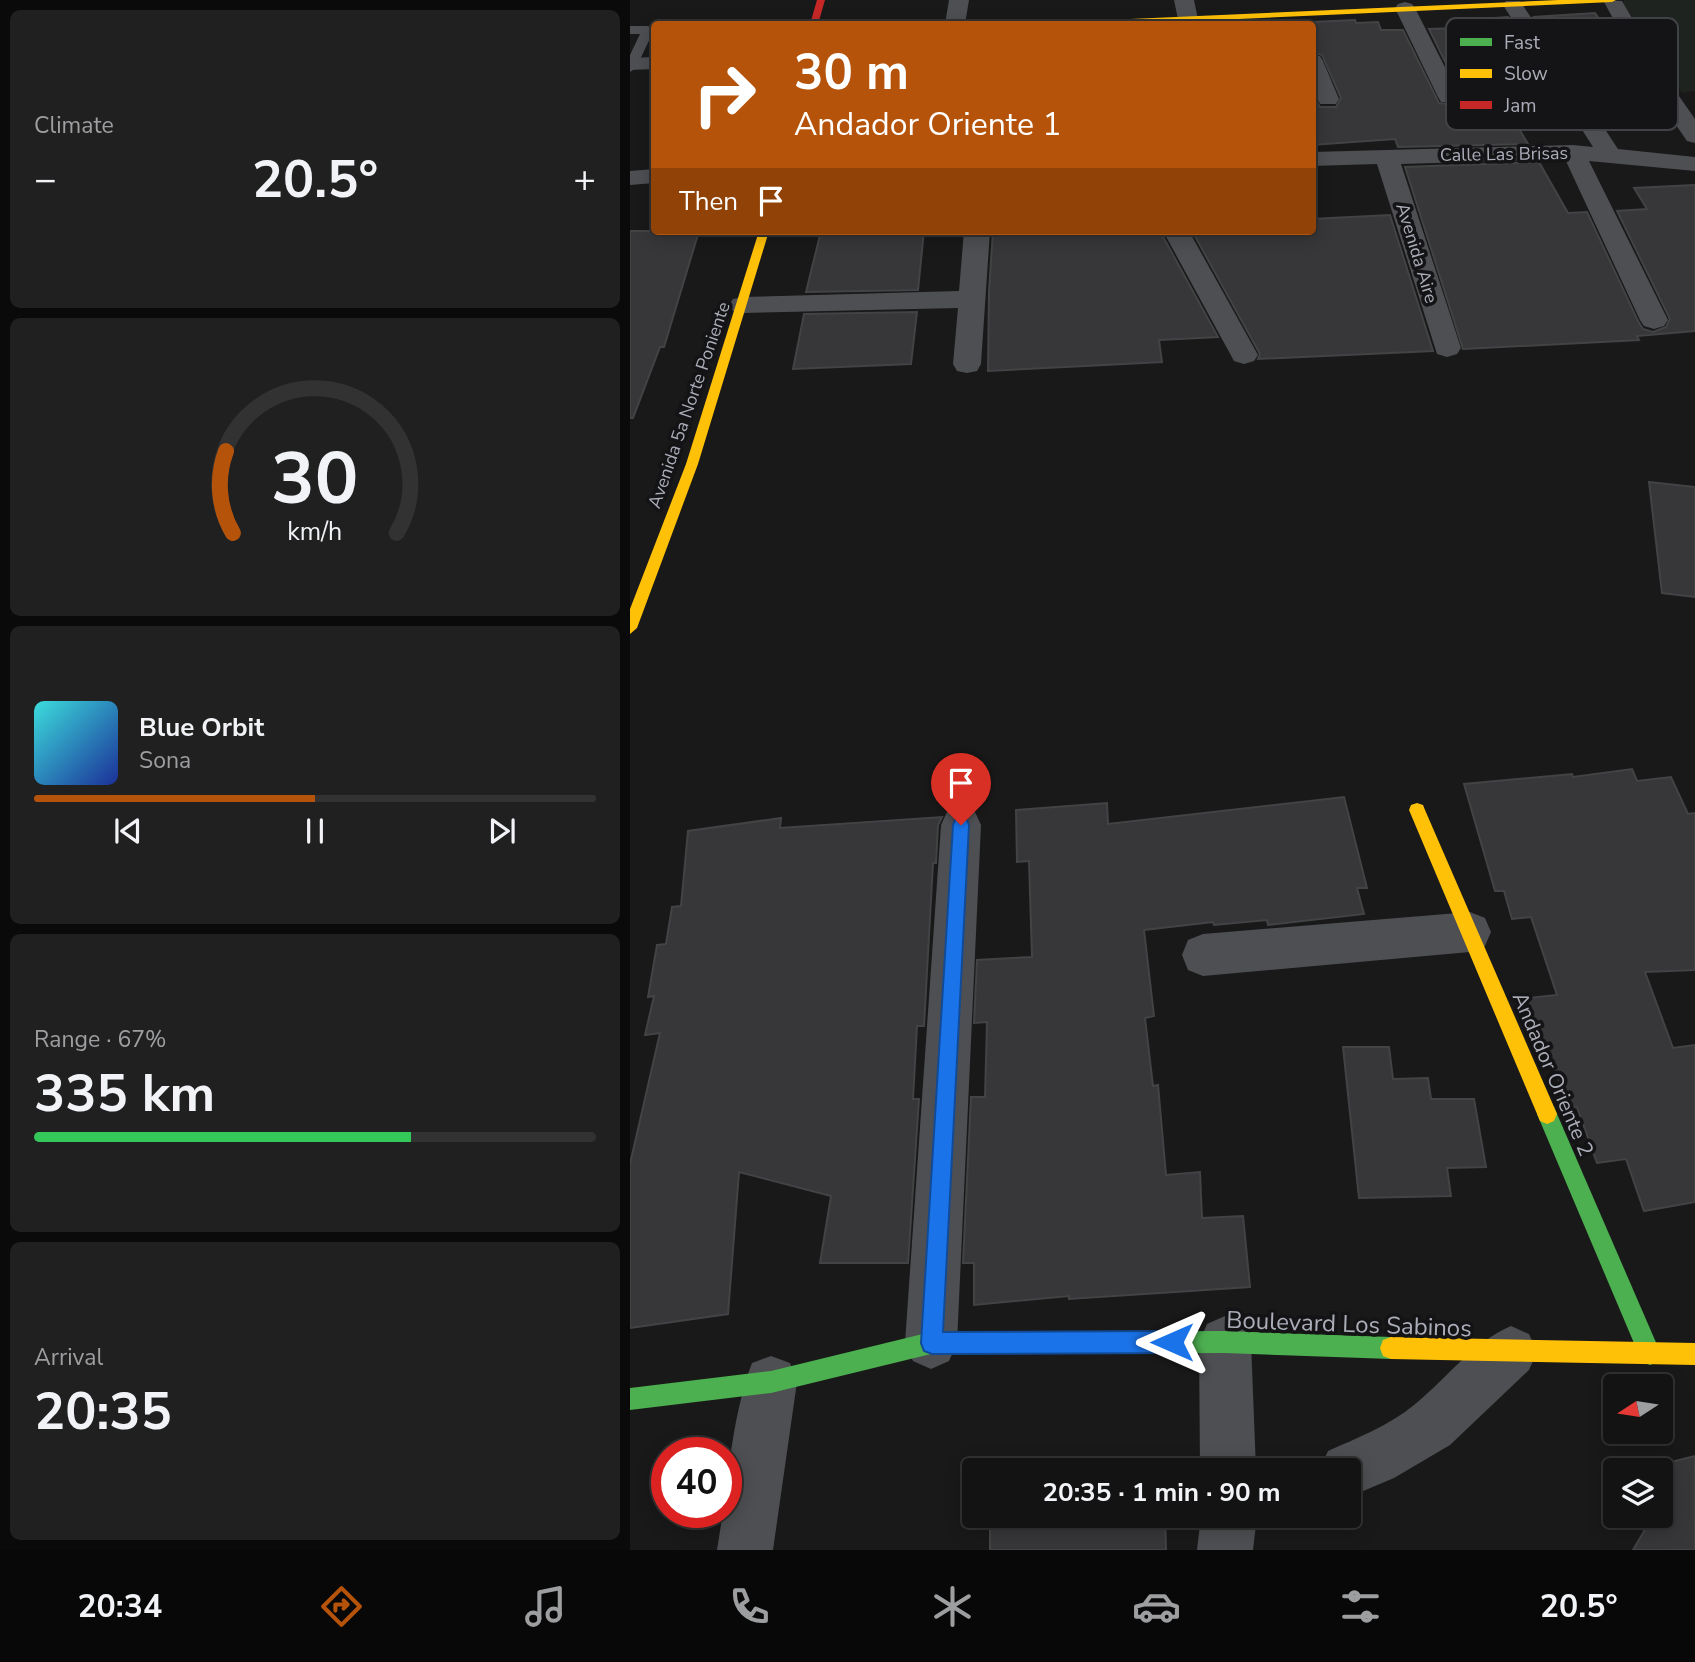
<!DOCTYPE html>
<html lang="en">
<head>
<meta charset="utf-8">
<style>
	body { margin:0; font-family:"Nunito Sans",sans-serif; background:#202021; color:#f1f3f6; height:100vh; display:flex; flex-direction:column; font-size:26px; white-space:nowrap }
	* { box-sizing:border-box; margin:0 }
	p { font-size:23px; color:#9d9ea0 }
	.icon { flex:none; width:38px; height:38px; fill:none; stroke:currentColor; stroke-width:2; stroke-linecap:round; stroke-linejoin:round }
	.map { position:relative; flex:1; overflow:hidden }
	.details { display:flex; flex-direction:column; gap:10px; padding:10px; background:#0a0a0a; width:630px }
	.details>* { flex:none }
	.guide { position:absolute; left:21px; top:21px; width:665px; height:214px; border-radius:7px; box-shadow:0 4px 18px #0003,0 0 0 2px #323233; background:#b45309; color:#fff; overflow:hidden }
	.needle { width:46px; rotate:258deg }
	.buttons { position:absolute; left:973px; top:1374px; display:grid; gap:14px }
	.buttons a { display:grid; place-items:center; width:70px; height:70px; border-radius:7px; background:#131313; box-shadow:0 4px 18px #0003,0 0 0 2px #323233; font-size:35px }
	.speed { position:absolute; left:21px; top:1437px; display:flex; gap:14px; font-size:35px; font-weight:700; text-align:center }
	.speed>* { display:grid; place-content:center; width:91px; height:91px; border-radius:50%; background:#131313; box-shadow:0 4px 18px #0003,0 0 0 2px #323233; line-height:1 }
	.speed .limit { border:10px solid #d22; background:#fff; color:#111 }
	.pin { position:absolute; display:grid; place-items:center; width:60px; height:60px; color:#fff; margin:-72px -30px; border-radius:50% 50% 50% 0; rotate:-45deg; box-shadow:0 0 7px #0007 }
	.pin .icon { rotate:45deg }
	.me { position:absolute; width:77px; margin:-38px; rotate:270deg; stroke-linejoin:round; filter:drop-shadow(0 0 5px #0008) }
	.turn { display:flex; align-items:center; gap:24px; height:147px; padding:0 28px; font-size:32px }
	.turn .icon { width:91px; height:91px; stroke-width:2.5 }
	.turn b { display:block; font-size:49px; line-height:60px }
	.then { display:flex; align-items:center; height:66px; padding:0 28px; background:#0003; gap:14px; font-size:26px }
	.big { font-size:52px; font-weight:700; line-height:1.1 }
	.details .widget { flex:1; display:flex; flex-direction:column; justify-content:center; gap:10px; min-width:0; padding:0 24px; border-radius:10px; background:#202021 }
	.details .dial { align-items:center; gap:0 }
	.dial svg { height:182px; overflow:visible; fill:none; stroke:#323233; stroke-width:7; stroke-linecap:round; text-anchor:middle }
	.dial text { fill:#f1f3f6; stroke:none }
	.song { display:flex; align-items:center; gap:21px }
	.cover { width:84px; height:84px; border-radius:10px; background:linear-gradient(135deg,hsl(180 70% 55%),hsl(230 70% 35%)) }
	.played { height:7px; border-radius:4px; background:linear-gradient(90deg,#b45309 50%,#323233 50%) }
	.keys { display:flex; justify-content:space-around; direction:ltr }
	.heat { display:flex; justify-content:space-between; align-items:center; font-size:38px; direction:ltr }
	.charge { height:10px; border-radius:5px; background:linear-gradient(90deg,#34c759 67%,#323233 0) }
	.trip { position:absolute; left:332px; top:1458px; width:399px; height:70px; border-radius:7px; background:#131313; box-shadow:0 4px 18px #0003,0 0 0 2px #323233; font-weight:700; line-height:70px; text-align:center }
	.dock { display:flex; height:112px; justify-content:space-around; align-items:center; background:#080808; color:#9d9ea0 }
	.dock .icon { width:49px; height:49px }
	.dock .active { color:#b45309 }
	.dock b { font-size:32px; color:#f1f3f6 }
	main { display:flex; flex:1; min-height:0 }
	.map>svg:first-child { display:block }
	.green { fill:#1e231f }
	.building { fill:#373739; stroke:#424345; stroke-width:2 }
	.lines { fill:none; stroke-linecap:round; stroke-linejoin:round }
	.lane { fill:#4e4f52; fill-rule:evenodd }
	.street { fill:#4e4f52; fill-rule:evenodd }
	.fast { fill:#4caf50; fill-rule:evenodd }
	.slow { fill:#ffc107; fill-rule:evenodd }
	.jam { fill:#c62828; fill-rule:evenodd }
	.route { fill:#1a73e8; stroke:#114b97; stroke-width:2 }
	.labels { text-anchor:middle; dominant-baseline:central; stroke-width:7; stroke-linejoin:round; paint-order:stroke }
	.far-street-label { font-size:18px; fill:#abaeb9; stroke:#141315 }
	.street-label { font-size:21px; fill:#abaeb9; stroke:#141315 }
	.near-street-label { font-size:24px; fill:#abaeb9; stroke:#141315 }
	.key { fill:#141315; stroke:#414246; stroke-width:2 }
	.key-label { font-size:19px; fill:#abaeb9 }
</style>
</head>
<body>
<main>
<section class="details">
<div class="widget"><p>Climate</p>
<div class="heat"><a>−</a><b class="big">20.5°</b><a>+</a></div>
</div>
<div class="widget dial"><svg viewBox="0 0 100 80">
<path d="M14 69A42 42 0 1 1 86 69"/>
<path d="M14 69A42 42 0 0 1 11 33" stroke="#b45309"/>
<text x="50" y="56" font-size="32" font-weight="700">30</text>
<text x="50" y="72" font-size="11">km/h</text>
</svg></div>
<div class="widget">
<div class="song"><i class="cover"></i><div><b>Blue Orbit</b><p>Sona</p></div></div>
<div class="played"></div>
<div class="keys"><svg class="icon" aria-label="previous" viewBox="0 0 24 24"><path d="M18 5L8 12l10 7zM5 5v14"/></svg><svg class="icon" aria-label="pause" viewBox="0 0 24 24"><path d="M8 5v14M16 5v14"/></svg><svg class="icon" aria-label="next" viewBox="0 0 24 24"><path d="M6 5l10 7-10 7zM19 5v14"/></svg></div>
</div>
<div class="widget"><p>Range · 67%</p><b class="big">335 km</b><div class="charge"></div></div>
<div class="widget"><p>Arrival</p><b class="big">20:35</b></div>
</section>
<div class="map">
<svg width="1065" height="1550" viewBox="0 0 1065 1550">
	<rect width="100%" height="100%" fill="#191919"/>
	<path class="green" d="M 994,0 L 1065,0 L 1065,91 L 1052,93 L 994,4 Z"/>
	<g class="building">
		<path d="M 965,13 L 1005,70 L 983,71 L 1009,112 L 968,114 L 904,17 Z"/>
		<path d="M 878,17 L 941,118 L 885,122 L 898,144 L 768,147 L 765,139 L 682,145 L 682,94 L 690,107 L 706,107 L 711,98 L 692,55 L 682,52 L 682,22 L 725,20 L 726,23 L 748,22 L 751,30 L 773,30 L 809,103 L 827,105 L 832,96 L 799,29 L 829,28 L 825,21 Z"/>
		<path d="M 909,162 L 938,213 L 957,212 L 1008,321 L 1013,329 L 1023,332 L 1036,327 L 1040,319 L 987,211 L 1017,209 L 1004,188 L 1065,185 L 1065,331 L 1007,336 L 1009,340 L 833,349 L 775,167 Z"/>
		<path d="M 760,215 L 803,351 L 628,359 L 630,354 L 562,231 L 682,231 L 682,219 Z"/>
		<path d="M 0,231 L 69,231 L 34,347 L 30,347 L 3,418 L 0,418 Z"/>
		<path d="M 191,231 L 294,231 L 288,290 L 176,292 Z"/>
		<path d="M 363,231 L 530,231 L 588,337 L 529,340 L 532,362 L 358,371 L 359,291 Z"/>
		<path d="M 287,312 L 281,364 L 163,369 L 174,314 Z"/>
		<path d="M 1019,482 L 1065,487 L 1065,597 L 1032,593 Z"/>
		<path d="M 1002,769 L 1007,781 L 1041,777 L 1058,814 L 1065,813 L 1065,970 L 1015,972 L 1043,1048 L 1065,1045 L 1065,1202 L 1014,1211 L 996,1159 L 967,1163 L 947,1107 L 941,1108 L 908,1033 L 898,998 L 927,995 L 901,917 L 882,919 L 874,891 L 865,891 L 834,784 L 942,774 L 943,777 Z"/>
		<path d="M 714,797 L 737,888 L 727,888 L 734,914 L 638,925 L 637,920 L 584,925 L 583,922 L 514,930 L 524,1016 L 515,1018 L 523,1086 L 528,1085 L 536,1175 L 570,1172 L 572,1218 L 613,1216 L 620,1287 L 439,1299 L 439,1296 L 344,1305 L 344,1263 L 333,1263 L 341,1097 L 355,1097 L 357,1022 L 344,1023 L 347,960 L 402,957 L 399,861 L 387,862 L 386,810 L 477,803 L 478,824 Z"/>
		<path d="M 312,817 L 308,825 L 306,863 L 303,863 L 294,1026 L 287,1026 L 283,1099 L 289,1099 L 278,1263 L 190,1263 L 201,1196 L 109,1172 L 98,1314 L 0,1328 L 0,1164 L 30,1033 L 15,1035 L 24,996 L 18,997 L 27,945 L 36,944 L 42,907 L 51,906 L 58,831 L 151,818 L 150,828 Z"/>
		<path d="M 713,1047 L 759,1047 L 763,1079 L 798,1078 L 801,1099 L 844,1099 L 856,1167 L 817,1168 L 821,1196 L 729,1198 Z"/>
		<path d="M 1065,1456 L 1065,1550 L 1003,1550 L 1023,1516 L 1031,1516 L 1031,1470 L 1025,1470 L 1025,1466 Z"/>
		<path d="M 360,1516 L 535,1516 L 536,1550 L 360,1550 Z"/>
	</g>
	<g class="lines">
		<path class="lane" d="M 0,26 L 18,26 L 24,30 L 6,68 L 0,72 L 0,55 L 10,34 L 0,34 Z"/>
		<g class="street">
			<path d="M 319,0 L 339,0 L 335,24 L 315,24 Z"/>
			<path d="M 544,0 L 564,0 L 569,24 L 549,24 Z"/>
			<path d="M 973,0 L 992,1 L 1042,86 L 1065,119 L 1065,143 L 1057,141 L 1020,87 Z"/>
			<path d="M 876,1 L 890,1 L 988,149 L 1065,157 L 1065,171 L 959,161 L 1038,320 L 1034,326 L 1024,329 L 1014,326 L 1010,320 L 935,159 L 771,164 L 831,348 L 827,354 L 817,357 L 807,354 L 747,164 L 682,166 L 682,152 L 943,145 L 963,147 L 873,5 Z"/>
			<path d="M 775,2 L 782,4 L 785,8 L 830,97 L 827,102 L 811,102 L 808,97 L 765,8 L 768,4 Z"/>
			<path d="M 682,55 L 690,56 L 693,61 L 709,99 L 706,104 L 690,104 C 680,89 682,72 682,55 Z"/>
			<path d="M 24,57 L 24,69 L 0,70 L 0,58 Z"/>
			<path d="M 24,169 L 24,183 L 0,185 L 0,171 Z"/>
			<path d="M 334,231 L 360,231 L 351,364 L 347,371 L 337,373 L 327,371 L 323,364 L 328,308 L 113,313 L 103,311 L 99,305 L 103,299 L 113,297 L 329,291 Z"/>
			<path d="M 533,231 L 559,231 L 628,355 L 624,361 L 614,364 L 604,361 Z"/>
			<path d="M 331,807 L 345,812 L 351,825 L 327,1343 L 319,1361 L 301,1369 L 283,1361 L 275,1343 L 311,825 L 317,812 Z"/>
			<path d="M 840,912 L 855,918 L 861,932 L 855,946 L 840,952 L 573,976 L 558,970 L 552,955 L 558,940 L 573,934 Z"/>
			<path d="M 595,1316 L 613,1324 L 621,1342 L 626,1470 L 570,1470 L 569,1342 L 577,1324 Z"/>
			<path d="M 881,1326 L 899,1334 L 907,1352 L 899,1370 L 820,1445 L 764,1478 L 719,1497 L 719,1470 L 689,1470 L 698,1451 C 727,1438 760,1425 784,1405 C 816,1379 843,1342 881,1326 Z"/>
			<path d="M 141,1356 L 160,1363 L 167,1382 L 143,1550 L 87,1550 L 93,1512 L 96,1512 C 96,1471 107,1401 122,1363 Z"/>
			<path d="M 571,1516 L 627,1516 L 623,1550 L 567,1550 Z"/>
		</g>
		<g class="fast">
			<path d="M 917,1104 L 924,1107 L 1031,1354 L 1028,1362 L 1020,1365 L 1012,1362 L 907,1114 L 910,1107 Z"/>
			<path d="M 595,1331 L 761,1337 L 769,1340 L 772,1348 L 769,1356 L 761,1359 L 595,1353 L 301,1354 L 141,1393 L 0,1410 L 0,1388 L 141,1371 L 301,1332 Z"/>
		</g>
		<g class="slow">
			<path d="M 928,0 L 986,0 L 982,2 L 499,24 L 451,24 L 455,21 Z"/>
			<path d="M 129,231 L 139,231 L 68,464 L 7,628 L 0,634 L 0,609 L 56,464 Z"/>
			<path d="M 787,803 L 793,805 L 795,810 L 924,1107 L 927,1114 L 924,1121 L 917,1124 L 910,1121 L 779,810 L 781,805 Z"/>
			<path d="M 761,1337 L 1065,1343 L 1065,1365 L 761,1359 L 753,1356 L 750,1348 L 753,1340 Z"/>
		</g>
		<path class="jam" d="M 187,0 L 195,0 L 188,24 L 180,24 Z"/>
	</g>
	<path class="route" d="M 331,817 L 337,820 L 339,825 L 313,1332 L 542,1331 L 549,1334 L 552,1342 L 549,1350 L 542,1353 L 302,1354 L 294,1351 L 291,1343 L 323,825 L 325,820 Z"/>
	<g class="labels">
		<g class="far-street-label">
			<text transform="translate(874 154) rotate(-1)">Calle Las Brisas</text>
			<text transform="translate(787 253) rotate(73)">Avenida Aire</text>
			<text transform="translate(59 405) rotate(-71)">Avenida 5a Norte Poniente</text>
		</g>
		<g class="street-label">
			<text transform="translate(923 1074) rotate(67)">Andador Oriente 2</text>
		</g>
		<g class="near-street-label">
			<text transform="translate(719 1324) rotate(2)">Boulevard Los Sabinos</text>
		</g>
	</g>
	<rect x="816" y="18" width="232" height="112" rx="10" class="key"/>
	<rect x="830" y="38" width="32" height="8" fill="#4caf50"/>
	<rect x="830" y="69" width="32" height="9" fill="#ffc107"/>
	<rect x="830" y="101" width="32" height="8" fill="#c62828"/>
	<g class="key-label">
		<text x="874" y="49">Fast</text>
		<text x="874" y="80">Slow</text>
		<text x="874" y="112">Jam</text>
	</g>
</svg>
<div class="buttons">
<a><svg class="needle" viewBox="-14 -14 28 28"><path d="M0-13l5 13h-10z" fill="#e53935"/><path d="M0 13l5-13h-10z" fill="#9d9ea0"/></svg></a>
<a><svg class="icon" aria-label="layers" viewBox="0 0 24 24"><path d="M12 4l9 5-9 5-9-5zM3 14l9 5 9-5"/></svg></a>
</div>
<div class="speed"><div class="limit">40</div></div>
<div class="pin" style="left:331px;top:825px;background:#d93025"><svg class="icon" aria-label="arrive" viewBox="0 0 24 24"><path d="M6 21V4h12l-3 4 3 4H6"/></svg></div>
<svg class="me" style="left:542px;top:1342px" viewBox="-20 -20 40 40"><path d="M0-17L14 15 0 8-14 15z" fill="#1a73e8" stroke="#fff" stroke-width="4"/></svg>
<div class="trip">20:35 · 1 min · 90 m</div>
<div class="guide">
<div class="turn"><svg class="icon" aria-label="right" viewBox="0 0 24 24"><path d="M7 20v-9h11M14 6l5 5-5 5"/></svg><div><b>30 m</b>Andador Oriente 1</div></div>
<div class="then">Then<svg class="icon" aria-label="arrive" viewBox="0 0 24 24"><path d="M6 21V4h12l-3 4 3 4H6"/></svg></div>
</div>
</div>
</main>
<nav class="dock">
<b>20:34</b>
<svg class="icon active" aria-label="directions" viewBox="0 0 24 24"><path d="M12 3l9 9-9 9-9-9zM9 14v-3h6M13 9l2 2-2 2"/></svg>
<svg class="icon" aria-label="music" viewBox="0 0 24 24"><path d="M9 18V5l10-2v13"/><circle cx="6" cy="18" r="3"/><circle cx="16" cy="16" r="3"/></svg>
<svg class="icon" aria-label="phone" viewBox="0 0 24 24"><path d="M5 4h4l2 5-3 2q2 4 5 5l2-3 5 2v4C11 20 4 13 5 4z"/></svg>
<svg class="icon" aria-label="climate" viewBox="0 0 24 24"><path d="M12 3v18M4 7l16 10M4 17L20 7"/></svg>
<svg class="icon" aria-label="car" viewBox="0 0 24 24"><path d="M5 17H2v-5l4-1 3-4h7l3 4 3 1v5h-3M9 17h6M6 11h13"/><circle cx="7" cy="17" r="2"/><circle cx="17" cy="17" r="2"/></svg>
<svg class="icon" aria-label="filters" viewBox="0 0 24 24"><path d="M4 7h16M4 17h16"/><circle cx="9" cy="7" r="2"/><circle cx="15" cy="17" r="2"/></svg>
<b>20.5°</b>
</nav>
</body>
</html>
